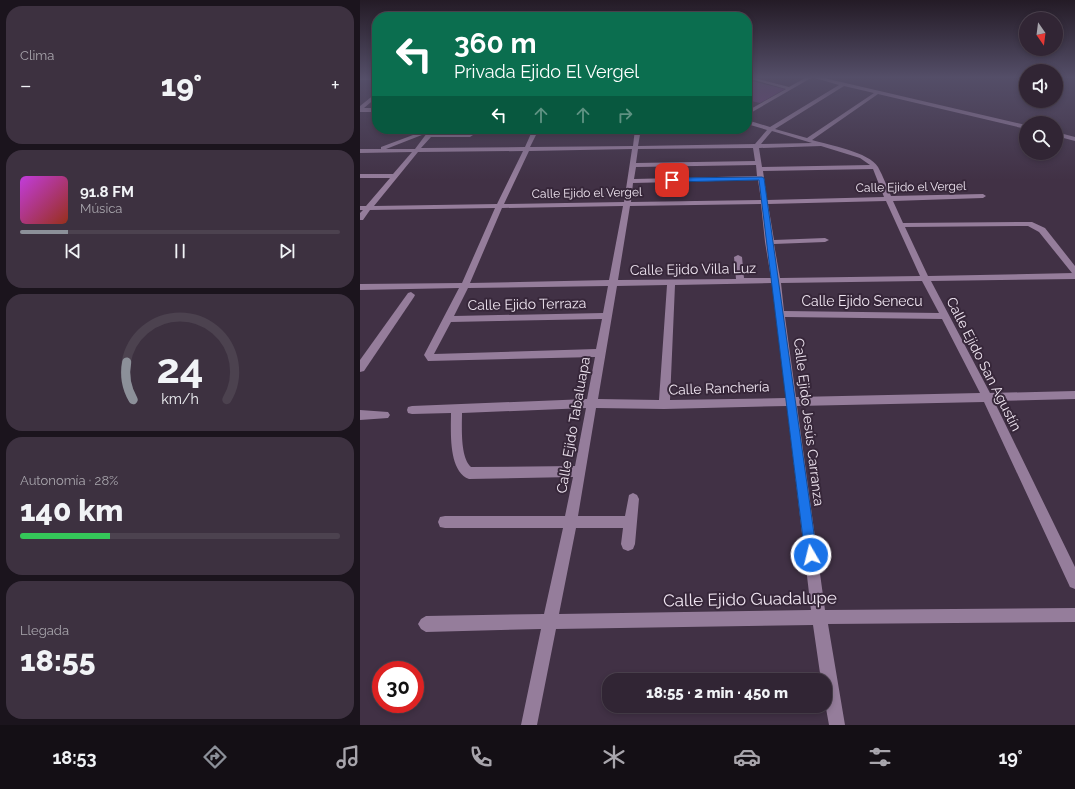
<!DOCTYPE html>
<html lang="es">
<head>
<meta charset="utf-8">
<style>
	body { margin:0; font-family:Raleway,sans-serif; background:#3d3140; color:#f1f3f6; height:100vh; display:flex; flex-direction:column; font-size:15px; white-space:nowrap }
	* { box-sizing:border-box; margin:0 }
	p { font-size:13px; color:#a8a5ac }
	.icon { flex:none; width:22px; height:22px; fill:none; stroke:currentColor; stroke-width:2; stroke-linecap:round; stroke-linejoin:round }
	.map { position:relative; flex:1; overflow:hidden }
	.side { display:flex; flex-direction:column; gap:6px; padding:6px; background:#1b141d; width:360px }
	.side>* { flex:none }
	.banner { position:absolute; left:12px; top:12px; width:380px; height:122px; border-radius:16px; box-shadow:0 2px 6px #0003,0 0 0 1px #4c424f; background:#0b6e4f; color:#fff; overflow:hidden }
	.needle { width:26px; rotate:166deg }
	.buttons { position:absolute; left:659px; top:12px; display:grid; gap:8px }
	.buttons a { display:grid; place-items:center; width:44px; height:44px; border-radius:50%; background:#312534; box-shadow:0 2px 6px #0003,0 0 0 1px #4c424f; font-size:20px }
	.speed { position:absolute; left:12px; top:661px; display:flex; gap:8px; font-size:20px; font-weight:700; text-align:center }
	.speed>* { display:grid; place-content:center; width:52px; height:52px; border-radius:50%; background:#312534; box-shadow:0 2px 6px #0003,0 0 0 1px #4c424f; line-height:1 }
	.speed .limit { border:6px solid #d22; background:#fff; color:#111 }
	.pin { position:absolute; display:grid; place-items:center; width:34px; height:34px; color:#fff; margin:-17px; border-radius:8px; box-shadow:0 2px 6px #0006 }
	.me { position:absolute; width:44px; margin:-22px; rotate:352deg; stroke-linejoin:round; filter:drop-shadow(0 0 3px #0008) }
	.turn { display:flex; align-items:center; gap:14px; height:84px; padding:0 16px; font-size:18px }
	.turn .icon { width:52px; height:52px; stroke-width:2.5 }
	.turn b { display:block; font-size:28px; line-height:34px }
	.lanes { display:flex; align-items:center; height:38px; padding:0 16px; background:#0003; justify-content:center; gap:20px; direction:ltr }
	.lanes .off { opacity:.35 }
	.big { font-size:30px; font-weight:800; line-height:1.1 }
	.side .card { flex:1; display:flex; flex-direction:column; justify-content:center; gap:6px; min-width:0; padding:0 14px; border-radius:16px; background:#3d3140 }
	.side .dial { align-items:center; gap:0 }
	.dial svg { height:104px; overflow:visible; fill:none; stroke:#4c424f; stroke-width:7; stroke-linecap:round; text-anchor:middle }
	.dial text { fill:#f1f3f6; stroke:none }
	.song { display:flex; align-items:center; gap:12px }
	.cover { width:48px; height:48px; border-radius:6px; background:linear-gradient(135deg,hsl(290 70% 55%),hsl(10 70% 35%)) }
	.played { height:4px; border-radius:2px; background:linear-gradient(90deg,#8c9099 15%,#4c424f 15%) }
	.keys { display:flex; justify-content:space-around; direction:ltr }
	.heat { display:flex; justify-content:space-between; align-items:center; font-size:22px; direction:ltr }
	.charge { height:6px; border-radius:3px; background:linear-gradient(90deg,#34c759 28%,#4c424f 0) }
	.trip { position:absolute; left:242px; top:673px; width:230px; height:40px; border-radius:16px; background:#312534; box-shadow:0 2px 6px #0003,0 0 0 1px #4c424f; font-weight:800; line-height:40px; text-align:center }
	.tab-bar { display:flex; height:64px; justify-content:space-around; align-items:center; background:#140f15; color:#a8a5ac }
	.tab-bar .icon { width:28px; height:28px }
	.tab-bar .on { color:#8c9099 }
	.tab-bar b { font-size:18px; color:#f1f3f6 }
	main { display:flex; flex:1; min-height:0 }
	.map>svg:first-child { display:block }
	.green { fill:#6e3e79 }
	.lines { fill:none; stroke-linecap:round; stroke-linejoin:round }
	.minor { fill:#957d9b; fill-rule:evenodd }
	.route { fill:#1a73e8; stroke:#114b97 }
	.labels { text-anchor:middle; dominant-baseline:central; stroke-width:4; stroke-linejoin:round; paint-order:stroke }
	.far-street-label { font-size:12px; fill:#f0e6f2; stroke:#37273a }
	.street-label { font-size:14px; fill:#f0e6f2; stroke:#37273a }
	.near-street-label { font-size:17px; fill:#f0e6f2; stroke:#37273a }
</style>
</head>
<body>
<main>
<section class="side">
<div class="card"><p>Clima</p>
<div class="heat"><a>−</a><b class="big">19°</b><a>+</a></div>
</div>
<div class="card">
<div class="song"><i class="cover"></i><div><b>91.8 FM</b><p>Música</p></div></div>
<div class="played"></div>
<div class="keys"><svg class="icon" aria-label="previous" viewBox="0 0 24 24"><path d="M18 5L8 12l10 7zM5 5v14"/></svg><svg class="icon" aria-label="pause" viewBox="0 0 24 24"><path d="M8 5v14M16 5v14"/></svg><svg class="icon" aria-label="next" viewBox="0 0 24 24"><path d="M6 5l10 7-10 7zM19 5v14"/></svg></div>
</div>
<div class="card dial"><svg viewBox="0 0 100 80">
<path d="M14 69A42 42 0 1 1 86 69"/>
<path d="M14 69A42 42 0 0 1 9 40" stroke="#8c9099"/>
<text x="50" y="56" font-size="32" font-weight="700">24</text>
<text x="50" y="72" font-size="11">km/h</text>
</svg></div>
<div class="card"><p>Autonomía · 28%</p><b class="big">140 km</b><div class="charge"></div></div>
<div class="card"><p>Llegada</p><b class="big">18:55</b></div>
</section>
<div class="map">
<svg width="715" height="725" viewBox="0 0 715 725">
	<rect width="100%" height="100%" fill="#413145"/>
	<path class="green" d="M 387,80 L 425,89 L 400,103 L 387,100 Z"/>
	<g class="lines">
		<g class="minor">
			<rect x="0" y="78" width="17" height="2"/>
			<path d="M 387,78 L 394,78 L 429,87 L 445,78 L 451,78 L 387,115 L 387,111 L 426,89 Z"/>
			<path d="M 455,78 L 464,78 L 666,125 L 666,129 L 518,94 L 452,140 C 469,145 509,152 518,167 C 523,176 527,187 531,196 L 623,194 L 626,196 L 623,198 L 533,201 L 543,223 L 672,222 L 685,228 L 715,266 L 715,279 L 571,281 L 630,393 L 715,391 L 715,399 L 634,401 L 715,567 L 715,589 L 710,587 L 624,402 L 437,406 L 465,610 L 715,608 L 715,622 L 468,624 L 485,725 L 469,725 L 465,703 L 465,680 L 461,680 L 453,625 L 196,629 L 177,725 L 161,725 L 181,629 L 66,632 L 61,629 L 58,624 L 61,619 L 66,616 L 184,614 L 203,528 L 85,528 L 80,527 L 78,522 L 80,517 L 85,516 L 205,516 L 213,477 L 109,479 C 88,471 91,431 91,413 L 52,414 L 48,413 L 47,410 L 48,407 L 52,406 L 227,399 L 235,357 L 68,361 L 64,355 L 99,288 L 0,290 L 0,284 L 102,283 L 135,208 L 10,210 L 3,220 L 0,220 L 0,213 L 3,210 L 0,210 L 0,206 L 6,206 L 30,178 L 0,178 L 0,174 L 33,174 L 52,152 L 0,153 L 0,149 L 21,149 L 21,147 L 69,129 L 77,129 L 73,133 L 110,133 L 113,135 L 110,137 L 71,137 L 61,148 L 165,147 L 173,129 L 179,129 L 170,147 L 273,146 L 275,129 L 281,129 L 278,146 L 395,144 L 407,130 L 387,124 L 387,120 L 410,127 L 479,85 ZM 484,86 L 514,93 L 447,138 L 415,129 ZM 412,131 L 452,143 L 401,144 ZM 67,133 L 55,149 L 26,149 ZM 461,146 L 500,158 L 510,165 L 402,167 L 399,148 ZM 393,148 L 395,161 L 276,163 L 278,149 ZM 272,149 L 264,202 L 144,204 L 169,151 ZM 163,151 L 137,204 L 14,206 L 58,152 ZM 396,165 L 397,176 L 274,179 L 276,167 ZM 513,169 L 524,197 L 407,200 L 403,171 ZM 398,180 L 401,200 L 271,202 L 273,183 ZM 526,201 L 560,276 L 420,278 L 414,244 L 465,242 L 469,240 L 465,238 L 414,240 L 408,204 ZM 401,204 L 405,242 L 411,278 L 384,278 L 382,257 L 378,255 L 374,257 L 376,279 L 258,280 L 270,206 ZM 263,206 L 249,280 L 110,283 L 142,208 ZM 668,226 L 679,232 L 712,273 L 714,273 L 568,276 L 545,227 ZM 562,281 L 579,313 L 424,311 L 421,283 ZM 412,283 L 426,398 L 310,400 L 315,285 ZM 307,285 L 299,400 L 238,399 L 257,286 ZM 248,286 L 243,313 L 94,316 L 108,288 ZM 425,317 L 582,319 L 620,393 L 436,397 ZM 242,319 L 236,349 L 74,354 L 91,322 ZM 427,406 L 451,610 L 199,614 L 216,528 L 263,528 L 261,544 L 263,549 L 268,551 L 273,549 L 275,544 L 279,499 L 277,495 L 273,493 L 269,495 L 265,516 L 218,516 L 236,408 L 304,409 ZM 226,408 L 215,466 L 111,467 C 100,457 102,427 102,413 Z"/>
			<path d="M 15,94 L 17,94 L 17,97 L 4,108 L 17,108 L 17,112 L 0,112 L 0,106 Z"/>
			<path d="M 696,132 L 715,137 L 715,141 L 696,136 Z"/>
			<path d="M 51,292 L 55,295 L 54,297 L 4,371 L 0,372 L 0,360 L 48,293 Z"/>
			<path d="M 0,410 L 28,412 L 30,415 L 28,418 L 0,420 Z"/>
		</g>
	</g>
	<linearGradient id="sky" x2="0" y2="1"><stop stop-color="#241b26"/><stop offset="0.43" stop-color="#544e68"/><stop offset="1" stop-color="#544e68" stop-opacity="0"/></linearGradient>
	<rect width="715" height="180" fill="url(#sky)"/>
	<path class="route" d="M 402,177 L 404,178 L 457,555 L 456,560 L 451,561 L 447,560 L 445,555 L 399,180 L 312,182 L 310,180 L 312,178 Z"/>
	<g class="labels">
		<g class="far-street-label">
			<text transform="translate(551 187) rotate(-1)">Calle Ejido el Vergel</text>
			<text transform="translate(227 193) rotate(-1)">Calle Ejido el Vergel</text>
		</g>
		<g class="street-label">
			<text transform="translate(333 269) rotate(-1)">Calle Ejido Villa Luz</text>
			<text x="502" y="301">Calle Ejido Senecu</text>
			<text transform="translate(167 304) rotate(-1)">Calle Ejido Terraza</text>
			<text transform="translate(624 364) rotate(63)">Calle Ejido San Agustín</text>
			<text transform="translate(359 388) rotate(-2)">Calle Ranchería</text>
			<text transform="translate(449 422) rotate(83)">Calle Ejido Jesús Carranza</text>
			<text transform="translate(213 425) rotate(-80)">Calle Ejido Tabaluapa</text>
		</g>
		<g class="near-street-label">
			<text transform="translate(390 599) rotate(-1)">Calle Ejido Guadalupe</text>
		</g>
	</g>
</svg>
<div class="buttons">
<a><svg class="needle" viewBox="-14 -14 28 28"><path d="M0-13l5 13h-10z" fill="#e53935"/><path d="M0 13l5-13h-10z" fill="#a8a5ac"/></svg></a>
<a><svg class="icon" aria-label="sound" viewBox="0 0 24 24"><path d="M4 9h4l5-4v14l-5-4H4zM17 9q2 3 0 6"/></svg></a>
<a><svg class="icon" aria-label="search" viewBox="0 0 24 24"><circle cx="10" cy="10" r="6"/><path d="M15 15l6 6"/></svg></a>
</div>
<div class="speed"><div class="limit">30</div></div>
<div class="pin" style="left:312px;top:180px;background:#d93025"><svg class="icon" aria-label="arrive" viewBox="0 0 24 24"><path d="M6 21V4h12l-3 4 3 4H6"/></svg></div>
<svg class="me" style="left:451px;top:555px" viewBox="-20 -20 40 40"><circle r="17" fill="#1a73e8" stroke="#fff" stroke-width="3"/><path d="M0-11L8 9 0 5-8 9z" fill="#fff"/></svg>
<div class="trip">18:55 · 2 min · 450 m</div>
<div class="banner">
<div class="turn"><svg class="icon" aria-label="left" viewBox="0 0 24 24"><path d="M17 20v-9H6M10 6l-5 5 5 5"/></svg><div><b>360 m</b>Privada Ejido El Vergel</div></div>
<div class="lanes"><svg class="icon" aria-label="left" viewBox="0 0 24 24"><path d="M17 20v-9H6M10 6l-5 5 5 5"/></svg><svg class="icon off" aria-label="ahead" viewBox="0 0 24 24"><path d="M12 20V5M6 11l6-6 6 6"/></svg><svg class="icon off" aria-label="ahead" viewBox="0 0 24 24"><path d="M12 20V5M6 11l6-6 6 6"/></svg><svg class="icon off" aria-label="right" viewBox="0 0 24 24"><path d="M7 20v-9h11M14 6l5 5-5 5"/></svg></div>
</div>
</div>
</main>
<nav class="tab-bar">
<b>18:53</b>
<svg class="icon on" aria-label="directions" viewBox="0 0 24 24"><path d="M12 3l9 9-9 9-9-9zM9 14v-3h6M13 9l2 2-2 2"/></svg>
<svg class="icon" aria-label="music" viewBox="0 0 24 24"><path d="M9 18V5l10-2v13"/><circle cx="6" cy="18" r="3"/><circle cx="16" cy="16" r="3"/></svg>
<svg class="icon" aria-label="phone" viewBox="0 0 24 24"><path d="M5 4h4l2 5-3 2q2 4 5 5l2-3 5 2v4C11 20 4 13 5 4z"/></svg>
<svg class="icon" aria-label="climate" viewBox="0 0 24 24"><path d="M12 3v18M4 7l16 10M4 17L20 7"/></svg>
<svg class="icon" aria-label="car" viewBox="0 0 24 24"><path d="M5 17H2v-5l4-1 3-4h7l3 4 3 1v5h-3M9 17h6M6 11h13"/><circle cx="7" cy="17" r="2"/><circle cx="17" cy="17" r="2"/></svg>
<svg class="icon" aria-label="filters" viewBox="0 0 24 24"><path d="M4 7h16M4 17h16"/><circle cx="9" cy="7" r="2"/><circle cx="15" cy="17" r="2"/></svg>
<b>19°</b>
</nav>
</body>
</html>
